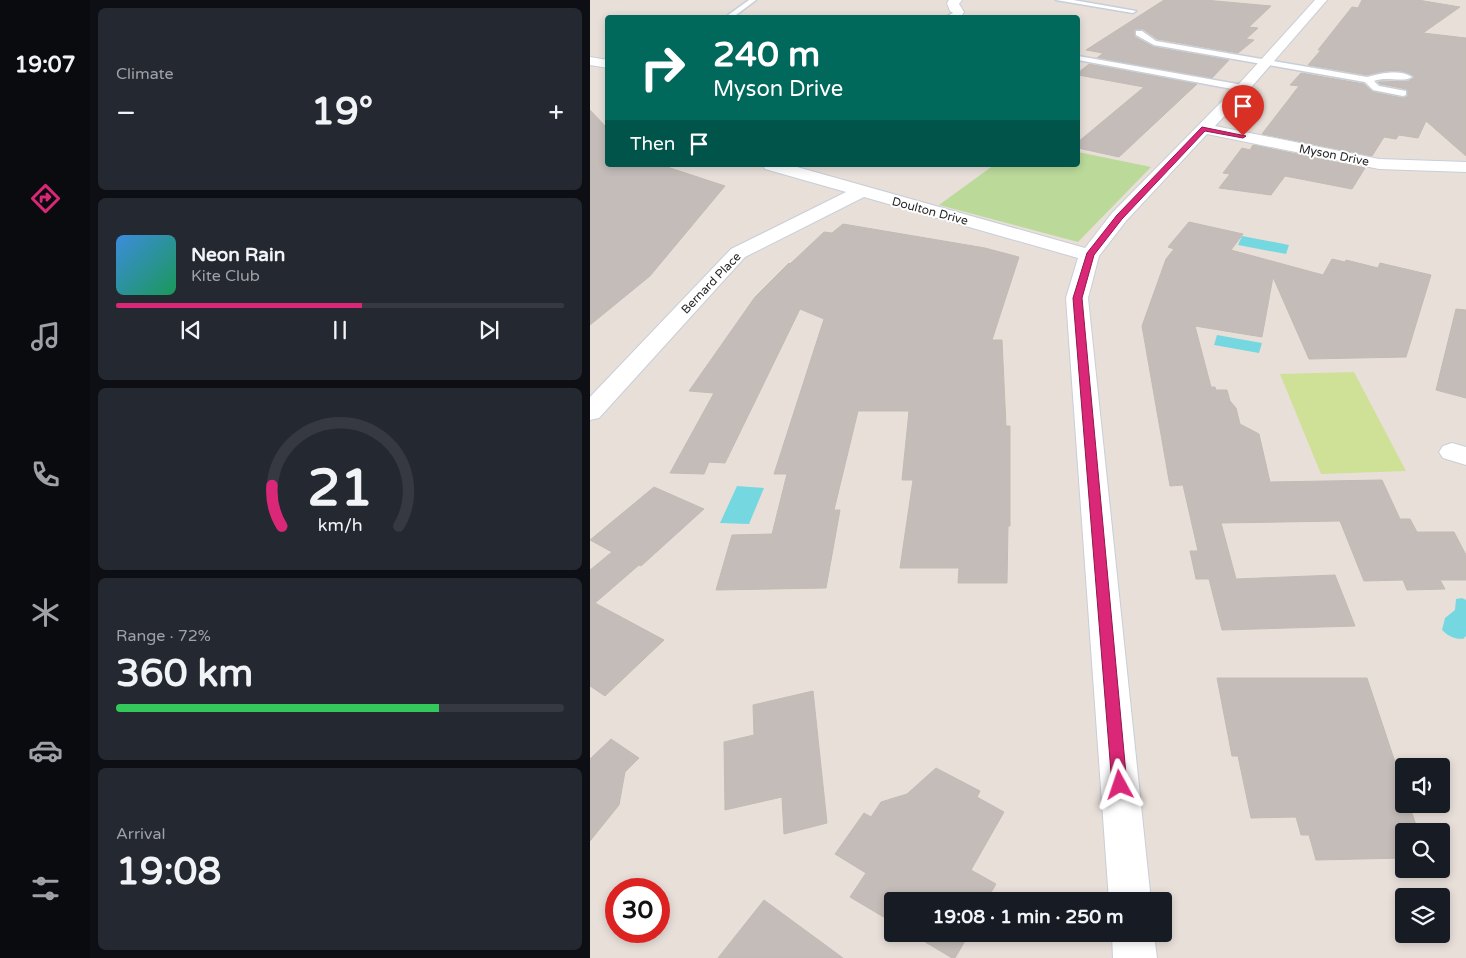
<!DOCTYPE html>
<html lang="en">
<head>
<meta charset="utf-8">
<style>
	body { margin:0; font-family:"Varela Round",sans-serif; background:#242831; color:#f1f3f6; height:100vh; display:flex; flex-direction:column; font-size:19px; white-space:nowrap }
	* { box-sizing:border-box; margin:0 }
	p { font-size:16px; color:#9ea1a6 }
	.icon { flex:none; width:28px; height:28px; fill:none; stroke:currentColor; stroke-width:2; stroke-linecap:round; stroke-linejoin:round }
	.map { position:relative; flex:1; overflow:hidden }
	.drawer { display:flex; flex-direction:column; gap:8px; padding:8px; background:#0d0f14; width:500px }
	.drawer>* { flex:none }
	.top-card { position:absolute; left:15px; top:15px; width:475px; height:152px; border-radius:5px; box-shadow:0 2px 8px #0003; background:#00695c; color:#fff; overflow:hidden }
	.fabs { position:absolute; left:805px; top:758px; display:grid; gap:10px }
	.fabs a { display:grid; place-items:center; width:55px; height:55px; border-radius:5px; background:#171b24; box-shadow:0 2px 8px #0003; font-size:25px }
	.speed { position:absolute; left:15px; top:878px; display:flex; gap:10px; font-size:25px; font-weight:700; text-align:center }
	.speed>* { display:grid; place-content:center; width:65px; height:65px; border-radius:50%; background:#171b24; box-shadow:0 2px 8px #0003; line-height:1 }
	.speed .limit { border:8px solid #d22; background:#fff; color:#111 }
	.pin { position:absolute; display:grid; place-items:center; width:42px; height:42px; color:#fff; margin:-51px -21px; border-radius:50% 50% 50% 0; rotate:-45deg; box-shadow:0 0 5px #0007 }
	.pin .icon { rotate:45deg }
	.me { position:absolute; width:55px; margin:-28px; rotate:355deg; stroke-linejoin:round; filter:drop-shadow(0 0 4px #0008) }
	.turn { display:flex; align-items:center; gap:18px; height:105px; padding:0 25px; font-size:22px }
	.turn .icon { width:65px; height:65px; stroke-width:2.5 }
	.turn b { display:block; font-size:35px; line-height:42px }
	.then { display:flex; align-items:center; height:48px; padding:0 25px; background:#0003; gap:10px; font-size:19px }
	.big { font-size:38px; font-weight:700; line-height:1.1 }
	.drawer .widget { flex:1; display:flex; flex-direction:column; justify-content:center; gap:8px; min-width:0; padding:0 18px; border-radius:8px; background:#242831 }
	.drawer .dial { align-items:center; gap:0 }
	.dial svg { height:130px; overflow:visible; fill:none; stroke:#363941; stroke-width:7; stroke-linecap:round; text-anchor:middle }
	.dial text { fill:#f1f3f6; stroke:none }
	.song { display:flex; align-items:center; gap:15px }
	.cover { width:60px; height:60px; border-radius:8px; background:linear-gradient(135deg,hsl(210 70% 55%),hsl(150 70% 35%)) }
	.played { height:5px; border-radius:2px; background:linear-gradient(90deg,#db2777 55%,#363941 55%) }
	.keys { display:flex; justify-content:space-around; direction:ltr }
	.heat { display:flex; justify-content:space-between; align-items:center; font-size:28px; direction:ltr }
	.charge { height:8px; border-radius:4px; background:linear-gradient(90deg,#34c759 72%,#363941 0) }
	.trip { position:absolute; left:294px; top:892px; width:288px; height:50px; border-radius:5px; background:#171b24; box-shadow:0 2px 8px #0003; font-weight:700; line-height:50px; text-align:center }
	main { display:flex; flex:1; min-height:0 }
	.tab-bar { display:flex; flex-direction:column; width:90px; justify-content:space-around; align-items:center; background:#090b0e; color:#9ea1a6 }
	.tab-bar .icon { width:35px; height:35px }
	.tab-bar .current { color:#db2777 }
	.tab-bar b { font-size:22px; color:#f1f3f6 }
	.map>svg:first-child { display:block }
	.green { fill:#bbda9a }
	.pitch { fill:#cee197 }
	.water { fill:#75d8e1 }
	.building { fill:#c3bcb9; stroke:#c3bbb3 }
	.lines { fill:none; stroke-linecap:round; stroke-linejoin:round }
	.lane-casing { stroke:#c8ced8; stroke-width:3 }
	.street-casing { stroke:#c8ced8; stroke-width:2 }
	.lane { fill:#fff; fill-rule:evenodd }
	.street { fill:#fff; fill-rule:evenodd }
	.route { fill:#db2777; stroke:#8e194d }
	.labels { text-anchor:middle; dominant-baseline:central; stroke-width:4; stroke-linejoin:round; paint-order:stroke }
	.far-street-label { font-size:12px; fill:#272727; stroke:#fff }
</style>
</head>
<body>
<main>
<nav class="tab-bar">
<b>19:07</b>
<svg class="icon current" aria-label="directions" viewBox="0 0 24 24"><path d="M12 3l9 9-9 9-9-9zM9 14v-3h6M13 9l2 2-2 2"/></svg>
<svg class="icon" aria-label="music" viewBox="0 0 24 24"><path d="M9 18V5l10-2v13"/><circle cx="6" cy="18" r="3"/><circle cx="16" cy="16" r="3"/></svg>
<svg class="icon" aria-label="phone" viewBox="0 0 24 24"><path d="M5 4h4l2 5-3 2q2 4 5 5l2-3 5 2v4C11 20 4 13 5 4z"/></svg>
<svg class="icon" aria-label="climate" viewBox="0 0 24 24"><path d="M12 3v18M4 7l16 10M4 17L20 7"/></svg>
<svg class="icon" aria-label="car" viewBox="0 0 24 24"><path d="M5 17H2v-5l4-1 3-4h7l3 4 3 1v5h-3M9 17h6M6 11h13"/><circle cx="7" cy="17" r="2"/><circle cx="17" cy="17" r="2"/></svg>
<svg class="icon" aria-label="filters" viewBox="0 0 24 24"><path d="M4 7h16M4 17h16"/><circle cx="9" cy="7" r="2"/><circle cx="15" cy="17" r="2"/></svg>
</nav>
<section class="drawer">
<div class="widget"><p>Climate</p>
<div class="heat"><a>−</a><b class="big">19°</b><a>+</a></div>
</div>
<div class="widget">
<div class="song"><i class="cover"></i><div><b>Neon Rain</b><p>Kite Club</p></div></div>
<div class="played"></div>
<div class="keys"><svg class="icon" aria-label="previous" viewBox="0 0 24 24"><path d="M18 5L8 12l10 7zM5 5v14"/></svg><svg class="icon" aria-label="pause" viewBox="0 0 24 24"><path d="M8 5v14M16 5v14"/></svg><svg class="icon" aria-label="next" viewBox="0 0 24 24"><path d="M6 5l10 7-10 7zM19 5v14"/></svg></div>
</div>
<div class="widget dial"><svg viewBox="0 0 100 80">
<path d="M14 69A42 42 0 1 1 86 69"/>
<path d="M14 69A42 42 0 0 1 8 44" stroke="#db2777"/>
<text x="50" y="56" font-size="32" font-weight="700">21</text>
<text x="50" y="72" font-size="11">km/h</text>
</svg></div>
<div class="widget"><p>Range · 72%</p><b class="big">360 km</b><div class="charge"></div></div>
<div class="widget"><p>Arrival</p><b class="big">19:08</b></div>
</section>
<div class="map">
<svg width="876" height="958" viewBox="0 0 876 958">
	<rect width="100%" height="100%" fill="#e8dfd9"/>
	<path class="green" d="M 488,152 L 561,167 L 488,242 L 349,205 L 404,165 L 488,165 Z"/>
	<path class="pitch" d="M 764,372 L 816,471 L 731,474 L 690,374 Z"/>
	<g class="water">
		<path d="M 652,236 L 699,245 L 696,254 L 648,245 Z"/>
		<path d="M 627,335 L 672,343 L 669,353 L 624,345 Z"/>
		<path d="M 147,486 L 174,488 L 159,524 L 130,523 Z"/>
		<path d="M 872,598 L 876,600 L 876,636 L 873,639 C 864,639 858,636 852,630 L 855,618 L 865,610 L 866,599 Z"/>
	</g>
	<g class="building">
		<path d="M 574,0 L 615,0 L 681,6 L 659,27 L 668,28 L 656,39 L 664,40 L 648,53 L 567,39 L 553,29 L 545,30 L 545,37 L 564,47 L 639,60 L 622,78 L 507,58 L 513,53 L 496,50 Z"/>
		<path d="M 772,0 L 828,0 L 870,7 L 833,33 L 876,38 L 876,156 L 836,121 L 828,138 L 809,135 L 806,139 L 794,137 L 782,156 L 672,134 L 709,86 L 700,85 L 711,73 L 774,84 L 783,92 L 813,98 L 818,96 L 816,89 L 790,84 L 788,82 L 819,81 L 824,76 L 818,73 L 800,71 L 777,75 L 718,65 L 731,50 L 728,50 L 762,7 L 768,8 Z"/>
		<path d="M 499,64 L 607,84 L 529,157 L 488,148 L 488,142 L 554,87 L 488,75 L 488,73 Z"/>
		<path d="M 0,110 L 18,129 L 18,165 L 71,165 L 135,186 L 60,276 L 0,325 Z"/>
		<path d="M 663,145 L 775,168 L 762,189 L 695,176 L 681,195 L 629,188 L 640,174 L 633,173 L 652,148 L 660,150 Z"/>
		<path d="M 599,222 L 653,234 L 641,250 L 733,275 L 742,259 L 755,262 L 756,260 L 788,268 L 790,263 L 841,275 L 816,357 L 719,359 L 683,277 L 672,337 L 605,326 L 621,387 L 625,387 L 626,390 L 637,390 L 640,401 L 646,408 L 650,424 L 669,434 L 680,482 L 792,480 L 810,519 L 820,519 L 827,532 L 864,532 L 876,555 L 876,580 L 850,580 L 855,589 L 817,590 L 813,580 L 774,581 L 750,521 L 631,523 L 646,579 L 745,575 L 765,626 L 632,630 L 619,579 L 606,579 L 600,551 L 608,551 L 593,485 L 580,486 L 552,326 L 576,259 L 584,249 L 578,247 Z"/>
		<path d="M 253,224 L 395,248 L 429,257 L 402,340 L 412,340 L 416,426 L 420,426 L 420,526 L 418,526 L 417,583 L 368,583 L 369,568 L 310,568 L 323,480 L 312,480 L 319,411 L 268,411 L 244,510 L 250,510 L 236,588 L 126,590 L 142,535 L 182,534 L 197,474 L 184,474 L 234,319 L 210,309 L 135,463 L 119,462 L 114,474 L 80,473 L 124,393 L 99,391 L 165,297 L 199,263 L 200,264 L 234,232 L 242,233 Z"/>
		<path d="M 866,309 L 876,310 L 876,398 L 846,390 Z"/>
		<path d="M 64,487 L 114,509 L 51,566 L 49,565 L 5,603 L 74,640 L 15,696 L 0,686 L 0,570 L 22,552 L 0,540 Z"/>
		<path d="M 627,678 L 777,678 L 814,789 L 814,804 L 819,804 L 828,831 L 814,831 L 814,858 L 726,860 L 719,835 L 711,835 L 706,817 L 661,818 L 648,756 L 642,756 Z"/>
		<path d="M 223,691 L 237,823 L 194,834 L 192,797 L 135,810 L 134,742 L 164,735 L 163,705 Z"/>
		<path d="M 21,739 L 49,758 L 35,772 L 29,805 L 0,841 L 0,759 Z"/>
		<path d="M 346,768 L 390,791 L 387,797 L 414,812 L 381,870 L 406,884 L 396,901 L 302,901 L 302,922 L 260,897 L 276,873 L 245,854 L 274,813 L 281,817 L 291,802 L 317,794 Z"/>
		<path d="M 174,900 L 253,958 L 128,958 Z"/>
		<path d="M 322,934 L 379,934 L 365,958 L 362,958 Z"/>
	</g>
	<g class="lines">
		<defs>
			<g id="lane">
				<path d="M 159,0 L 166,0 L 142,18 L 134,18 Z"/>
				<path d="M 466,0 L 483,0 L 546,11 L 543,13 Z"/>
				<path d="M 368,10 L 371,12 L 363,18 L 354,18 Z"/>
				<path d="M 546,31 L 552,31 L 566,41 L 777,77 C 790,73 811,69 822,77 C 814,83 796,76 784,81 L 789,86 L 816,91 L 816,95 L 813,96 L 783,90 L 775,82 L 564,45 L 546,35 Z"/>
				<path d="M 488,56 L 653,85 L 657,88 L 653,91 L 488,60 Z"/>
			</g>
			<g id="street">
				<path d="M 359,0 L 372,0 L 369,4 L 374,12 L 372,15 L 368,16 L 360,11 L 357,3 Z"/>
				<path d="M 725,0 L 737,0 L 658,91 L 625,126 L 789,159 L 876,162 L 876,172 L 789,169 L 617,134 L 536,221 L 509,256 L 498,298 L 561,901 L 519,901 L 476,298 L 488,258 L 274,197 L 155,257 L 9,418 L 0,420 L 0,397 L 141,249 L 256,192 L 175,169 L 173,165 L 200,165 L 495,248 L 522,213 L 648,85 Z"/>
				<path d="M 0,57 L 18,60 L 18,68 L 0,65 Z"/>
				<path d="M 862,443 L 876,447 L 876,465 L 853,458 L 849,452 L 853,446 Z"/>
				<path d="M 522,934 L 564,934 L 567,958 L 523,958 Z"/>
			</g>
		</defs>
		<use href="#lane" class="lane-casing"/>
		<use href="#street" class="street-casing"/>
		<use href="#lane" class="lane"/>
		<use href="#street" class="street"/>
	</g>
	<path class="route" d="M 612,127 L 656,136 L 653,138 L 615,131 L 532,219 L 504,255 L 492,298 L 537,785 L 535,790 L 530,792 L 524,790 L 522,785 L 483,298 L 497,253 L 527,215 Z"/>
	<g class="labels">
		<g class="far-street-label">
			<text transform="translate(744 155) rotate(11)">Myson Drive</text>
			<text transform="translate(340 211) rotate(15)">Doulton Drive</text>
			<text transform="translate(121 283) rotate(-46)">Bernard Place</text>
		</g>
	</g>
</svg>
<div class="fabs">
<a><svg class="icon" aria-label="sound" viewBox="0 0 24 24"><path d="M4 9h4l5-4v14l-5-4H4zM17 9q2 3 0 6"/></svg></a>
<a><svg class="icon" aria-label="search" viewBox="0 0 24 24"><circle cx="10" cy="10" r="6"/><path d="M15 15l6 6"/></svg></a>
<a><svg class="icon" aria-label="layers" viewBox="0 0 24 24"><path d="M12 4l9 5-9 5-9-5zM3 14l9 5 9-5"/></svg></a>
</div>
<div class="speed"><div class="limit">30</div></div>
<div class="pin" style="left:653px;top:136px;background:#d93025"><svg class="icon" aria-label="arrive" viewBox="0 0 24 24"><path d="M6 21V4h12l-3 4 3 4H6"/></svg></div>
<svg class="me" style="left:530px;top:785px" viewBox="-20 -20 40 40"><path d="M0-17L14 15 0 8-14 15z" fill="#db2777" stroke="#fff" stroke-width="4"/></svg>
<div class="trip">19:08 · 1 min · 250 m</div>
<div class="top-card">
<div class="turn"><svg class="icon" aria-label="right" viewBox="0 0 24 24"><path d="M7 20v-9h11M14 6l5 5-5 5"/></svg><div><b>240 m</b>Myson Drive</div></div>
<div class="then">Then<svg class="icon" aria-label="arrive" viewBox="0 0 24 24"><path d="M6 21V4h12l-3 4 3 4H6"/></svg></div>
</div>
</div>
</main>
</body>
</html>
